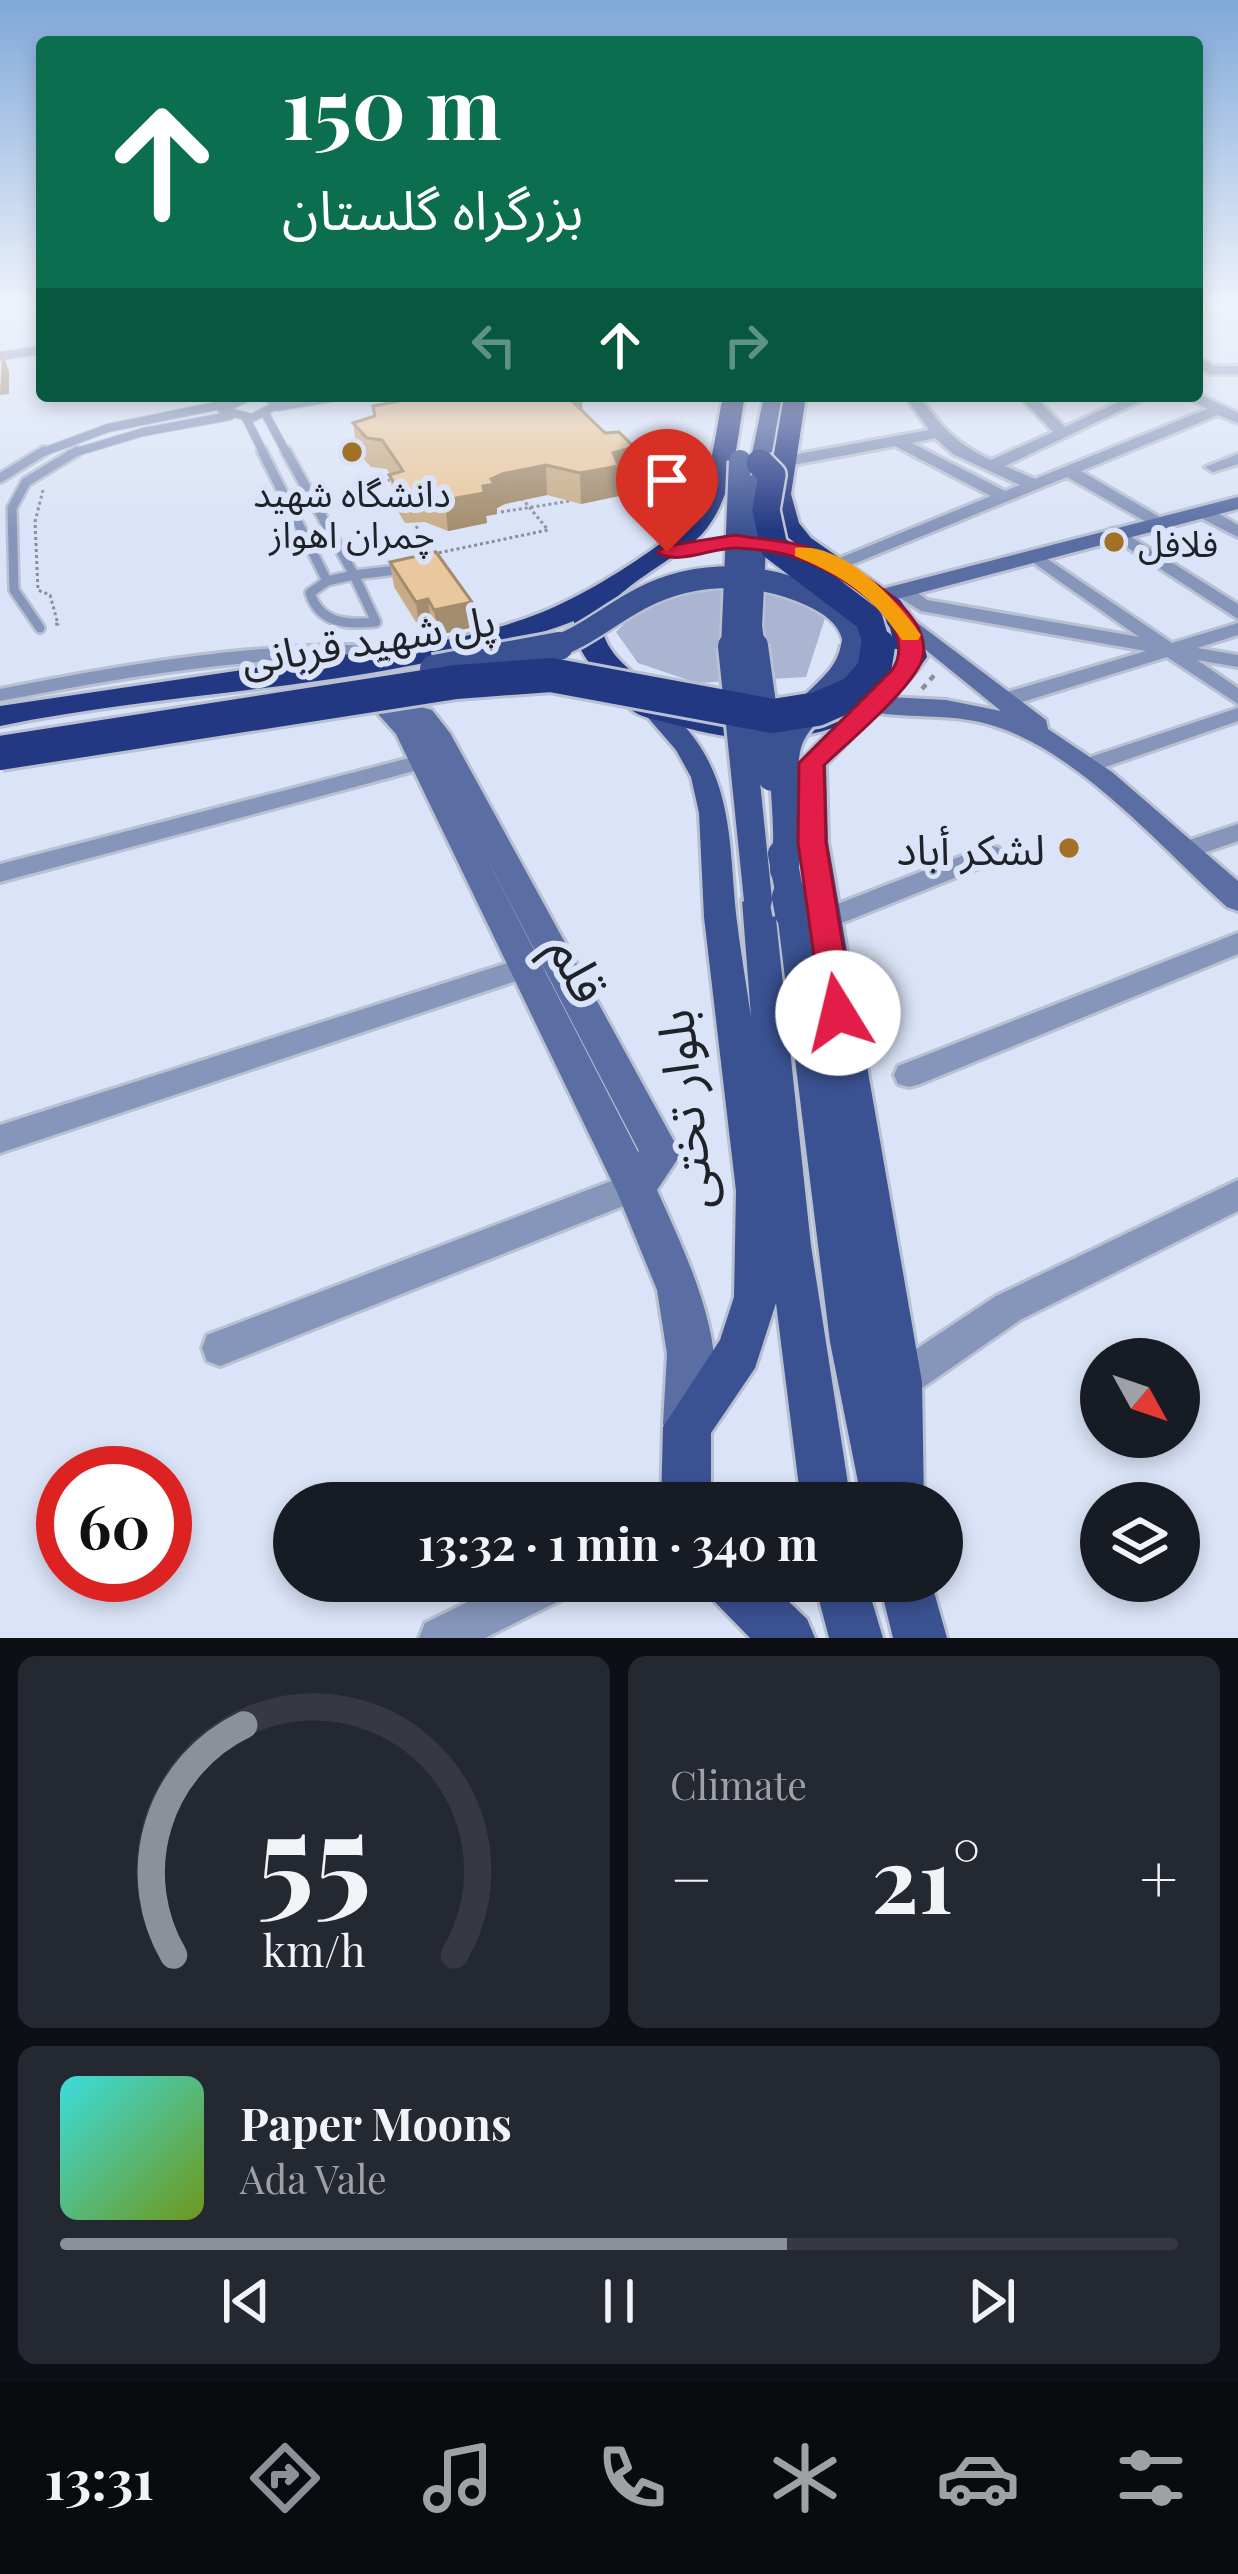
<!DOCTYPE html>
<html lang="en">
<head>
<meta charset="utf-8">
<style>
	body { margin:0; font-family:"Playfair Display","Noto Sans Arabic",serif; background:#242831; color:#f1f3f6; height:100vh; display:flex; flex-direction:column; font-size:45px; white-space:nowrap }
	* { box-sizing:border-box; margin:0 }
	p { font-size:39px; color:#9ea1a6 }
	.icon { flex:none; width:66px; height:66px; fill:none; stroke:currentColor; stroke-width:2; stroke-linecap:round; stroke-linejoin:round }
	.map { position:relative; height:1638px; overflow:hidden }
	.sheet { display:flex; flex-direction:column; gap:18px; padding:18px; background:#0d0f14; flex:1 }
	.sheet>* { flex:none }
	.banner { position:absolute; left:36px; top:36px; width:1167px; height:366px; border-radius:12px; box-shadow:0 6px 18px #0003; background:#0b6e4f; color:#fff; overflow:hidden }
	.needle { width:78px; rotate:130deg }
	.buttons { position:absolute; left:1080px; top:1338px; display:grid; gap:24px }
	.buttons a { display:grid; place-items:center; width:120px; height:120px; border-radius:50%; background:#171b24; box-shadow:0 6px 18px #0003; font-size:60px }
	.speed { position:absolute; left:36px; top:1446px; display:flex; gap:24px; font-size:60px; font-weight:700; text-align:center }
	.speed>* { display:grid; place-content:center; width:156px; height:156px; border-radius:50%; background:#171b24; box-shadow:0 6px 18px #0003; line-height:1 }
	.speed .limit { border:18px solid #d22; background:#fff; color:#111 }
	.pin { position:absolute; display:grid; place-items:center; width:102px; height:102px; color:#fff; margin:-123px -51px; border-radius:50% 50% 50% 0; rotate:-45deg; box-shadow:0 0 12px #0007 }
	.pin .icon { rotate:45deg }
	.me { position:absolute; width:132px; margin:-66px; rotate:351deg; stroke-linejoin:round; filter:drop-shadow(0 0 9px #0008) }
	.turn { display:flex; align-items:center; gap:42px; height:252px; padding:0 48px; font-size:54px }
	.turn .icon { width:156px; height:156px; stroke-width:2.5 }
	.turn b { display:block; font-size:84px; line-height:102px }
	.lanes { display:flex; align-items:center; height:114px; padding:0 48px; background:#0003; justify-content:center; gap:60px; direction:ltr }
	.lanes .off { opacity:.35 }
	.big { font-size:90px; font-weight:700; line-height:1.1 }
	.sheet .widget { flex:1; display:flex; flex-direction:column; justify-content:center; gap:18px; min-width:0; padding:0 42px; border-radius:18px; background:#242831 }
	.sheet .dial { align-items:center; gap:0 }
	.dial svg { height:312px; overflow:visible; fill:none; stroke:#363941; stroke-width:7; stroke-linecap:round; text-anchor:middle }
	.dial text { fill:#f1f3f6; stroke:none }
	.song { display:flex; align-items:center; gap:36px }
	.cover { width:144px; height:144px; border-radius:18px; background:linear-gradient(135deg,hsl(180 70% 55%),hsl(80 70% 35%)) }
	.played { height:12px; border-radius:6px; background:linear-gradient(90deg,#8c9099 65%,#363941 65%) }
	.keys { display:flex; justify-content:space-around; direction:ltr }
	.heat { display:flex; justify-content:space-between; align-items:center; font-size:66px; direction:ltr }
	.sheet .tiles { flex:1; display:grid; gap:18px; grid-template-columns:1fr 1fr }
	.widget:last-child { grid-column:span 2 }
	.trip { position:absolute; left:273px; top:1482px; width:690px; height:120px; border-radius:60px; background:#171b24; box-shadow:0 6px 18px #0003; font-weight:700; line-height:120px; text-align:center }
	.menu { display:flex; height:192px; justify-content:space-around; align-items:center; background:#090b0e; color:#9ea1a6 }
	.menu .icon { width:84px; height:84px }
	.menu .active { color:#8c9099 }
	.menu b { font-size:54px; color:#f1f3f6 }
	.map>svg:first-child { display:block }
	.green { fill:#a9b5d1 }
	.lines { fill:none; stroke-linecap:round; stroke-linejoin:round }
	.lane-far1-casing { stroke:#b8c0d2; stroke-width:10 }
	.lane-casing { stroke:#b8c0d2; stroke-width:14 }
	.street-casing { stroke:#b8c0d2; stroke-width:6 }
	.secondary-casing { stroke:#b8c0d2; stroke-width:6 }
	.primary-casing { stroke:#b8c0d2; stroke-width:6 }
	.highway-casing { stroke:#b8c0d2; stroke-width:6 }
	.path-far1 { stroke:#888e9c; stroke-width:3; stroke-dasharray:3 3; stroke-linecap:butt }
	.path { stroke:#888e9c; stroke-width:4.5; stroke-dasharray:6 6; stroke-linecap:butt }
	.lane-far1 { stroke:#8695ba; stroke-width:8 }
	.lane { stroke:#8695ba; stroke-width:9 }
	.street { fill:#8695ba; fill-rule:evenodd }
	.secondary { fill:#5a6ea3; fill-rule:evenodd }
	.primary { fill:#3b5292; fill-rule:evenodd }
	.highway { fill:#233883; fill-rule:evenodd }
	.primary-bridge-far2-casing { stroke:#b8c0d2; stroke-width:27; stroke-linecap:butt }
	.primary-bridge-far1-casing { stroke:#b8c0d2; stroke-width:34; stroke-linecap:butt }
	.primary-bridge-casing { stroke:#b8c0d2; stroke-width:42; stroke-linecap:butt }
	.highway-bridge-far1-casing { stroke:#b8c0d2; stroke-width:32; stroke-linecap:butt }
	.highway-bridge-casing { stroke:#b8c0d2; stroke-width:40; stroke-linecap:butt }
	.primary-bridge-far2 { stroke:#3b5292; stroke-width:22 }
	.primary-bridge-far1 { stroke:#3b5292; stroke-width:28 }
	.primary-bridge { stroke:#3b5292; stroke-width:36 }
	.highway-bridge-far1 { stroke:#233883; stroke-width:27 }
	.highway-bridge { stroke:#233883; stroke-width:34 }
	.wall { fill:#c9ac87 }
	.shaded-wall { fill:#a48c6e }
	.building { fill:#eac89d; stroke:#a48c6e; stroke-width:3 }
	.route { fill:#e11d48; stroke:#92132f; stroke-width:3 }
	.slow { fill:#f59e0b }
	.poi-dot { fill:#a27126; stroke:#dae3f7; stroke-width:4.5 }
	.labels { text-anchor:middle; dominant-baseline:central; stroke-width:12; stroke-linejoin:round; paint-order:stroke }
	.far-poi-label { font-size:36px; fill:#1f2229; stroke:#dae3f7 }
	.street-label { font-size:42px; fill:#1f2229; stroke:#dae3f7 }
	.poi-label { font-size:42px; fill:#1f2229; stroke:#dae3f7; text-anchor:end }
	.near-street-label { font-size:51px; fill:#1f2229; stroke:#dae3f7 }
</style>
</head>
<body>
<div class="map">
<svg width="1238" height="1638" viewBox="0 0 1238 1638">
	<rect width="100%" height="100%" fill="#dae3f7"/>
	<path class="green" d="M 703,585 L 808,596 L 826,615 L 806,677 L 697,683 L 638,663 L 616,632 L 644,604 Z"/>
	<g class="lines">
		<defs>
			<g id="lane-far1">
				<path d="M 39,301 L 42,319"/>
				<path d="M 0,356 L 42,350"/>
				<path d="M 250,396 L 264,396 L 279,404 L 252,418 L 222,410 Z"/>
				<path d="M 277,407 L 342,396"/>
				<path d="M 266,415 L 287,454"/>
				<path d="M 246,418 L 264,454"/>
				<path d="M 38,454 L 108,428 L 226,404"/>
				<path d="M 70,454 L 143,432 L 230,416"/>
			</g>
			<g id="lane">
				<path d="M 262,451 L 327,581"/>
				<path d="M 286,451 L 354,575 L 405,569"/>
				<path d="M 0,478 L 44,451"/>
				<path d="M 354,575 L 376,622 C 347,625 320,624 310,593 L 327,581 Z"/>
				<path d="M 40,628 L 14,590 L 12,508 L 26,482 L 77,451"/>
			</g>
			<g id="street">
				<path d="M 1197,356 L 1213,366 L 1238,366 L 1238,374 L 1210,374 L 1197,367 Z"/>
				<path d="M 1197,393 L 1238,413 L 1238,423 L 1218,415 L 1081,471 L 1163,519 L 1166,523 L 1157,528 L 1067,477 L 836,571 L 830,570 L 830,562 L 991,496 L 895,446 L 787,466 L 779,461 L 787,456 L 929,430 L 905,396 L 919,396 C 942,427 956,444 991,460 L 1053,432 L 1019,396 L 1034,396 L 1065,427 L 1132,396 L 1151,396 L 1005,466 L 1035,479 L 1207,409 L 1185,396 ZM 935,438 L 953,454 L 1020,485 L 1005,491 L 912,443 Z"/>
				<path d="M 1238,454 L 1238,464 L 1213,472 L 1205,467 Z"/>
				<path d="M 1197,508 L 1209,508 L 1238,525 L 1238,537 L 1197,516 Z"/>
				<path d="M 1117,528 L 1238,604 L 1238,619 L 1111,537 L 1111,529 Z"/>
				<path d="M 1034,550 L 1172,643 L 1238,623 L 1238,635 L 1197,648 L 1238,655 L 1238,667 L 1197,660 L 1238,688 L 1238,704 L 1167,657 L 1013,705 L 997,705 L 994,700 L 997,695 L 1146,651 L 921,611 L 900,598 L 897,589 L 906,583 L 927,600 L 1139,637 L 1028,559 L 1025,555 Z"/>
				<path d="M 350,645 L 400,647 L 410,653 L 400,659 C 264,653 133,675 0,701 L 0,689 C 116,666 231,646 350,645 Z"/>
				<path d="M 1238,708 L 1238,721 L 1091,772 L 1083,774 L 1072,767 L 1075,762 Z"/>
				<path d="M 421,755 L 429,757 L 432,762 L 429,767 L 0,882 L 0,864 Z"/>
				<path d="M 1238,824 L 1238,841 L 1183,860 L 1171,851 L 1174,845 Z"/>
				<path d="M 990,845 L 999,848 L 1002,854 L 999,860 L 832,927 L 814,927 L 810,920 L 814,913 Z"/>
				<path d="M 1238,933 L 1238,954 L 920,1084 L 909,1087 L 898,1084 L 894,1075 L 898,1066 Z"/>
				<path d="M 542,952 L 552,955 L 556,962 L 552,969 L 0,1153 L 0,1125 Z"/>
				<path d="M 635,1172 L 646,1177 L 651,1187 L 646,1197 L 220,1366 L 207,1361 L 202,1348 L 207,1335 Z"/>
				<path d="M 1238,1180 L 1238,1211 L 1020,1320 L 912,1395 L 899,1400 L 886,1395 L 881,1382 L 886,1369 L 996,1296 Z"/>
				<path d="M 510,1581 L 575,1581 L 569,1596 L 485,1638 L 419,1638 L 425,1623 Z"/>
			</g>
			<g id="secondary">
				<path d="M 1238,497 L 1238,509 L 882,603 L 870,596 L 874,591 Z"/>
				<path d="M 903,612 L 1046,720 L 1048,729 L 1112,772 L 1238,881 L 1238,911 L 1227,907 C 1160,847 1079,751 991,725 C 949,712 904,720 862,710 L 858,704 L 862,698 L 871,696 L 946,700 L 1001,711 L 894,624 L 891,619 Z"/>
				<path d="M 383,697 L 432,710 L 450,733 L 681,1154 L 657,1190 C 690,1264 738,1359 704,1441 L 687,1448 L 670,1441 L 663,1424 L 667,1354 L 657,1290 L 617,1192 L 396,734 L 370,705 ZM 479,843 L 639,1151 L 638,1152 Z"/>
			</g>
			<g id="primary">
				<path d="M 764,396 L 782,396 L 770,463 L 760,469 L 750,463 Z"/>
				<path d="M 871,696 L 884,704 L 826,765 L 828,842 L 922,1382 L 924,1503 L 864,1503 L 861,1497 L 830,1342 L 777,913 L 781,905 L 793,901 L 805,905 L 798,842 L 798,763 L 862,698 Z"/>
				<path d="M 651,698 C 664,701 670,711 680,721 C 733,777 729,841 736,914 C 740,948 746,983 751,1017 L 742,900 L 747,892 L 769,892 L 774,900 L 811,1246 L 851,1503 L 801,1503 L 776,1303 L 755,1368 L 711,1433 L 711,1503 L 661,1503 L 663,1427 L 720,1340 L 734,1297 L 736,1191 L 704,917 L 699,813 L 691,777 L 676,750 L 638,706 Z"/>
				<path d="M 704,1581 L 767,1581 L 807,1619 L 815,1638 L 750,1638 L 712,1599 Z"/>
				<path d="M 814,1581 L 866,1581 L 883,1638 L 829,1638 Z"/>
				<path d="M 879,1581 L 931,1581 L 947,1638 L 893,1638 Z"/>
			</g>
			<path id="highway" d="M 723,396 L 745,396 C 736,442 735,497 702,534 C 680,557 612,589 604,616 C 597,637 615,657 630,670 C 638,678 647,690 655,696 C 661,702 679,705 689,708 C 761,732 849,720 897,657 L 890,628 L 879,612 L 792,549 L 773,524 L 767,494 L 784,396 L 806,396 L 791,494 L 799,523 L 811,538 L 900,600 L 920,628 L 927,657 C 870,740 769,754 677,725 C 665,722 642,718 633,711 C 626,705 616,692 608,684 C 590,666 574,647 574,621 C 392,690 189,687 0,726 L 0,706 L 452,639 C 529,622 572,603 637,560 C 656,547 680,532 692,511 C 712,477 715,434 723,396 Z"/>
		</defs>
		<use href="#lane-far1" class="lane-far1-casing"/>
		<use href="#lane" class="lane-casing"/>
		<use href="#street" class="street-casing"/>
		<use href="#secondary" class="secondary-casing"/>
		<use href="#primary" class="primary-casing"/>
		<use href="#highway" class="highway-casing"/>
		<g class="path-far1">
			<path d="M 376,483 L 390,480"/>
			<path d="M 43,490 L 35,522 L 38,590 L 50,595 L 58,624 L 53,625"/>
			<path d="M 501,512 L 570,501"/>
			<path d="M 416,526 L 433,552"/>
			<path d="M 433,554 L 548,530 L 521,497"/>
		</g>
		<path class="path" d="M 922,689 L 938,671"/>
		<use href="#lane-far1" class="lane-far1"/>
		<use href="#lane" class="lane"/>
		<use href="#street" class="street"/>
		<use href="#secondary" class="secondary"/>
		<use href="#primary" class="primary"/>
		<use href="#highway" class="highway"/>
		<defs>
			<g id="primary-bridge-far2">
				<path d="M 549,649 C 581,639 603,620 631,604 C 686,571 752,569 810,595 C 835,606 853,621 855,649"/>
				<path d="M 732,649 L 740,461"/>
				<path d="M 754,649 L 751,626 L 758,484"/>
			</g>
			<g id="primary-bridge-far1">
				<path d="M 732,646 L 758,900"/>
				<path d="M 754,646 L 772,777"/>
				<path d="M 434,669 L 559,646"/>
				<path d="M 782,854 L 791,900"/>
				<path d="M 784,870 C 794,827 776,768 790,737 C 806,701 849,688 855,646"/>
			</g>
			<path id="primary-bridge" d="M 790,897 L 793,913"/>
			<path id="highway-bridge-far1" d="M 760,463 L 772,475 L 766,510 L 774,547 L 869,619 L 878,649"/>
			<path id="highway-bridge" d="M 0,753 L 456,682 L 551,675 L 773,716 L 817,709 L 854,693 L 874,671 L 878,646"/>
		</defs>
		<use href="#primary-bridge-far2" class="primary-bridge-far2-casing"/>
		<use href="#primary-bridge-far1" class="primary-bridge-far1-casing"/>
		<use href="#primary-bridge" class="primary-bridge-casing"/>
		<use href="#highway-bridge-far1" class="highway-bridge-far1-casing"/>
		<use href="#highway-bridge" class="highway-bridge-casing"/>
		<use href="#primary-bridge-far2" class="primary-bridge-far2"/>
		<use href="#primary-bridge-far1" class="primary-bridge-far1"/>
		<use href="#primary-bridge" class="primary-bridge"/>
		<use href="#highway-bridge-far1" class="highway-bridge-far1"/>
		<use href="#highway-bridge" class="highway-bridge"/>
	</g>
	<g class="wall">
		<path d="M 582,411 L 605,433 L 634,447 L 634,476 L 619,481 L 619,496 L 581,504 L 547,495 L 505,504 L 497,508 L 497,514 L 486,516 L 487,523 L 448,531 L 425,522 L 405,523 L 394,505 L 390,475 L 387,469 L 371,467 L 357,452 L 353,423 Z"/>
		<path d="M 390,562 L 474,627 L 438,635 L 431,624 L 419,627 L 394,587 Z"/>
	</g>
	<g class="shaded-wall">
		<path d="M 2,350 L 9,372 L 9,394 L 0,395 Z"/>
		<path d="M 582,396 L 583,425 L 571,400 Z"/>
		<path d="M 634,447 L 634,476 L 619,481 L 619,496 L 581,504 L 580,473 L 613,453 Z"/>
		<path d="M 546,465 L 547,495 L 505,504 L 497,508 L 497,514 L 486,516 L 487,523 L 448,531 L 445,500 L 483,486 L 502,474 Z"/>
		<path d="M 428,599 L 431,624 L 419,627 L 416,602 Z"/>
		<path d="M 472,602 L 474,627 L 438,635 L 434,610 Z"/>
	</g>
	<g class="building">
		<path d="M 416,396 L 581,396 L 571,400 L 605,433 L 619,432 L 634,447 L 613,453 L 619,466 L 580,473 L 546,465 L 502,474 L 491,479 L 495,484 L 483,486 L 484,493 L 445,500 L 421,492 L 401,493 L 389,475 L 403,471 L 382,440 L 367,438 L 353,423 L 375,416 L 373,406 L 415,398 Z"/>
		<path d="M 436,552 L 472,602 L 434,610 L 428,599 L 416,602 L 390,562 Z"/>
	</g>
	<linearGradient id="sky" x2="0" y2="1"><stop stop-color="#7fa8d8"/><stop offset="0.57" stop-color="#eef2fb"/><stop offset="1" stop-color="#eef2fb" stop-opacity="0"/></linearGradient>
	<rect width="1238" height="531" fill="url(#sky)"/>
	<path class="route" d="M 735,535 C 761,540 793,540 817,551 C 851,565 932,611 923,656 C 918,684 847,743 824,765 L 826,842 L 854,1013 L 849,1022 L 838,1026 L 826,1022 L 822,1013 L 798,842 L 799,763 L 893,669 C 921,622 841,574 803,560 C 785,553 758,549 738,548 C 714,546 677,567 657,552 L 667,546 Z"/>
	<path class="slow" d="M 795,548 C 844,542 896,599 921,635 L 918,640 L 902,640 C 871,595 845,577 795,556 Z"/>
	<g class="poi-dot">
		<circle cx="352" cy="452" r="12"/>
		<circle cx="1114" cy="542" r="12"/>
		<circle cx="1069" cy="848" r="12"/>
	</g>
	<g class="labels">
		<g class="far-poi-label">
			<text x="352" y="492">دانشگاه شهید<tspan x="352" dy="41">چمران اهواز</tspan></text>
			<text x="1138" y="542" text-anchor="start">فلافل</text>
		</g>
		<g class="street-label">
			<text transform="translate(368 638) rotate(-9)">پل شهید قربانی</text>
		</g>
		<g class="poi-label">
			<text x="1045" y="848">لشكر أباد</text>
		</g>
		<g class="near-street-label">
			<text transform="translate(581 968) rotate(63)">قلم</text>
			<text transform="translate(682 1110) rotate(-96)">بلوار تختی</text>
		</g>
	</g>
</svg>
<div class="buttons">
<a><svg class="needle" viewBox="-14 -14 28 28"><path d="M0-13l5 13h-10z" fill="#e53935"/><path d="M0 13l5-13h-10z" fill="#9ea1a6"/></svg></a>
<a><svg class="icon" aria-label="layers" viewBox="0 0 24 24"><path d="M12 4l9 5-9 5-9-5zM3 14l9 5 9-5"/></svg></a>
</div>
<div class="speed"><div class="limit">60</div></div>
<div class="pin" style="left:667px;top:552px;background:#d93025"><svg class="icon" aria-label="arrive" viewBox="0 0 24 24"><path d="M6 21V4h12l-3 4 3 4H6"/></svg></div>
<svg class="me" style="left:838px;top:1013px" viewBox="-20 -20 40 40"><circle r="19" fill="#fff"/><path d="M0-13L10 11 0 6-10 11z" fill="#e11d48"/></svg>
<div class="trip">13:32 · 1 min · 340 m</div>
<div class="banner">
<div class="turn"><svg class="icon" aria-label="ahead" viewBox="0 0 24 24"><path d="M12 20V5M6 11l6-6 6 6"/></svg><div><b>150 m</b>بزرگراه گلستان</div></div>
<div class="lanes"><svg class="icon off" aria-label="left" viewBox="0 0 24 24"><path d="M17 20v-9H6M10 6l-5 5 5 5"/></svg><svg class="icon" aria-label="ahead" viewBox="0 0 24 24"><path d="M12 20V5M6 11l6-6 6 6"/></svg><svg class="icon off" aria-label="right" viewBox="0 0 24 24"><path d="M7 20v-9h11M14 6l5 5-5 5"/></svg></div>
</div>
</div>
<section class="sheet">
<div class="tiles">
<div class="widget dial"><svg viewBox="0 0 100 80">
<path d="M14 69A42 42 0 1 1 86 69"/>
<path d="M14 69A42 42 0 0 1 32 10" stroke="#8c9099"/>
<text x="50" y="56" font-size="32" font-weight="700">55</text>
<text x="50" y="72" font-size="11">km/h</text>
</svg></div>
<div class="widget"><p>Climate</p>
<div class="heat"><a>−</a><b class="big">21°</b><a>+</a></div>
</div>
<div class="widget">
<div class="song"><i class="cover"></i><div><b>Paper Moons</b><p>Ada Vale</p></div></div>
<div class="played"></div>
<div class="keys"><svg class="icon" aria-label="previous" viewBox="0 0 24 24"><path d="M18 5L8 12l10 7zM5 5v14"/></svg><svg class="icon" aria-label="pause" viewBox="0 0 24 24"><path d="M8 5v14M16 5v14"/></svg><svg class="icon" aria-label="next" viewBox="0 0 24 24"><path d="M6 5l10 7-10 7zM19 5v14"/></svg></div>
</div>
</div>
</section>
<nav class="menu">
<b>13:31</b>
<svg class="icon active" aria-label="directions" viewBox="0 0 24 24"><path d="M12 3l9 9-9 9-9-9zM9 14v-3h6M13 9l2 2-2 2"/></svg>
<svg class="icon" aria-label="music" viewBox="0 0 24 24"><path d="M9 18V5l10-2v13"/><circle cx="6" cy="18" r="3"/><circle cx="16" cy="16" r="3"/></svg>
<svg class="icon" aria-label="phone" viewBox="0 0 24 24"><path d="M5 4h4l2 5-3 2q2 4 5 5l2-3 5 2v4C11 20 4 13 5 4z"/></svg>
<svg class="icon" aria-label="climate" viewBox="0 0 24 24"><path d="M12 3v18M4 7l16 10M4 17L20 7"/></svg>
<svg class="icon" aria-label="car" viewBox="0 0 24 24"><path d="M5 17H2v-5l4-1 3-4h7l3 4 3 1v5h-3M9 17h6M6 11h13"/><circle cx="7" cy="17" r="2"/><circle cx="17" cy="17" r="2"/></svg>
<svg class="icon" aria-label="filters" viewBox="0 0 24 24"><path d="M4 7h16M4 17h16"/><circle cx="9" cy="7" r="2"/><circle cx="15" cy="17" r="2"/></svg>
</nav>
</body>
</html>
